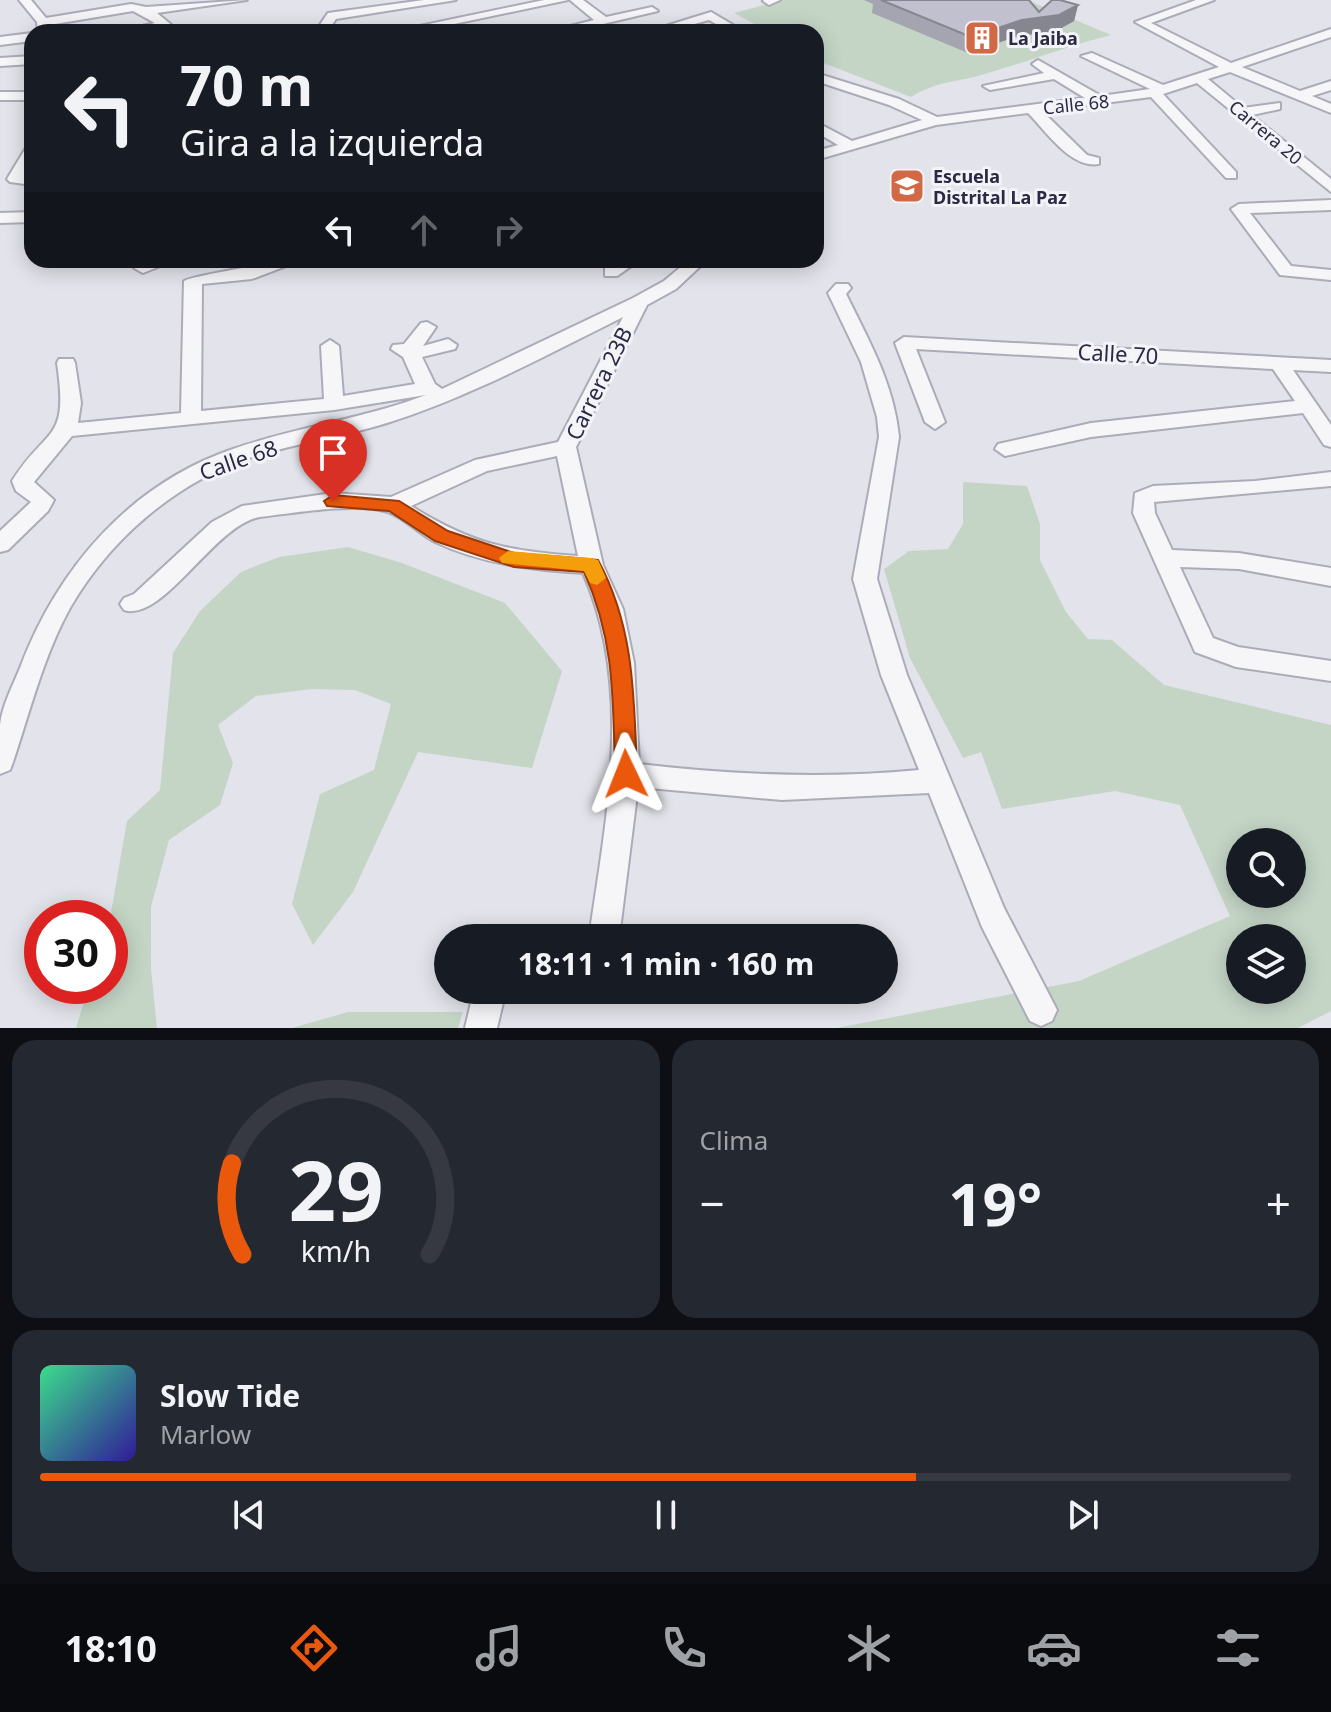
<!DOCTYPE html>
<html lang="es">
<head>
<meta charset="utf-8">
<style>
	body { margin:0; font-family:"Noto Sans",sans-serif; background:#242831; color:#f1f3f6; height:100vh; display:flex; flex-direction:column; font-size:30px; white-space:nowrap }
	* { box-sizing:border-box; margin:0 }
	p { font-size:26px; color:#9ea1a6 }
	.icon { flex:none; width:44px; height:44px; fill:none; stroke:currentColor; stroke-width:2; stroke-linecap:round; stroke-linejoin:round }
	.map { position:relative; height:1028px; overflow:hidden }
	.details { display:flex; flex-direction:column; gap:12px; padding:12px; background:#0d0f14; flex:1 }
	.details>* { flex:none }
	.hud { position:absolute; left:24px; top:24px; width:800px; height:244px; border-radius:24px; box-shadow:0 4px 20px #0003; background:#171b24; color:#f1f3f6; overflow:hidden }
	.buttons { position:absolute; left:1226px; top:828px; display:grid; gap:16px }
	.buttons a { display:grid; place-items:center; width:80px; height:80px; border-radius:50%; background:#171b24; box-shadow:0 4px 20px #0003; font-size:40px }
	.speed { position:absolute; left:24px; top:900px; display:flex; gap:16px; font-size:40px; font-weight:700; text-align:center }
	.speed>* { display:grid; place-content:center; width:104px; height:104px; border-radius:50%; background:#171b24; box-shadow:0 4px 20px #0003; line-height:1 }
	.speed .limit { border:12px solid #d22; background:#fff; color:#111 }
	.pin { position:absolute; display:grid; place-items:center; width:68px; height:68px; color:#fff; margin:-82px -34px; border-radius:50% 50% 50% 0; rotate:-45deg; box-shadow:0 0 8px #0007 }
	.pin .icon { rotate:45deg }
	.me { position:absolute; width:88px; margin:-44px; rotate:358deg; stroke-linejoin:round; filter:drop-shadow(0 0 6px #0008) }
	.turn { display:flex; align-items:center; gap:28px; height:168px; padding:0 24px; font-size:36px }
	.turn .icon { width:104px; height:104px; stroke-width:2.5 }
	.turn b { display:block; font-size:56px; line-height:68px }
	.lanes { display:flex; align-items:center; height:76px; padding:0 24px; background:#0003; justify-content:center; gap:40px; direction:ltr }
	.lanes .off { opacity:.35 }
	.big { font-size:60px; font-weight:700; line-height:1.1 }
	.details .tile { flex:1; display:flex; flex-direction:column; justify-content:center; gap:12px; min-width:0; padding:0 28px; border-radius:24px; background:#242831 }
	.details .dial { align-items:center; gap:0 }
	.dial svg { height:208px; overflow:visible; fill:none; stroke:#363941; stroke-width:7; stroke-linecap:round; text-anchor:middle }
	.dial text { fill:#f1f3f6; stroke:none }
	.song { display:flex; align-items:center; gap:24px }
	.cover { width:96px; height:96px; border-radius:12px; background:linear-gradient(135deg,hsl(150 70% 55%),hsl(250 70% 35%)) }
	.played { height:8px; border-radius:4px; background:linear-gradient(90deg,#ea580c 70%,#363941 70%) }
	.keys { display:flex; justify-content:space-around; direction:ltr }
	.heat { display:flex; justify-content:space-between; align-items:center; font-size:44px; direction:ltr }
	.details .tiles { flex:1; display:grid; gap:12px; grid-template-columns:1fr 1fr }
	.tile:last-child { grid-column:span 2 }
	.trip { position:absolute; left:434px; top:924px; width:464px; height:80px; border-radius:40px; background:#171b24; box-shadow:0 4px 20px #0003; font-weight:700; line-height:80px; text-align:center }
	.menu { display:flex; height:128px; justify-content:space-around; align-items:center; background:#090b0e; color:#9ea1a6 }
	.menu .icon { width:56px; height:56px }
	.menu .active { color:#ea580c }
	.menu b { font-size:36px; color:#f1f3f6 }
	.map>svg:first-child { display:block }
	.green { fill:#c4d5c6; fill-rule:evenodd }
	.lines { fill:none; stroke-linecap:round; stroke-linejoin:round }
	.minor-casing { stroke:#acacb9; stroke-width:4 }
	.minor { fill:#f6f6f9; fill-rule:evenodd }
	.wall { fill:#a5a5b1 }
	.shaded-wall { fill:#868690 }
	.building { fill:#c0c0ce; stroke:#868690; stroke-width:2 }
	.route { fill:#ea580c; stroke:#983908; stroke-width:2 }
	.slow { fill:#f59e0b }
	.labels { text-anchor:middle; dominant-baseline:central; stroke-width:6; stroke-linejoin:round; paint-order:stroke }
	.far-poi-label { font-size:18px; font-weight:bold; fill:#2b2a44; stroke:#f3f3f8; text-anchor:start }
	.far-street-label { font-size:18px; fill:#2b2a44; stroke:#f3f3f8 }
	.street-label { font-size:22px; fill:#2b2a44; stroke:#f3f3f8 }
</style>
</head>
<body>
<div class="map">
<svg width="1331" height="1028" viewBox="0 0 1331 1028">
	<rect width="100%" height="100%" fill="#e3e3eb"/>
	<g class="green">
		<path d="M 783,0 L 1027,0 L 1111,35 C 1067,46 1025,63 981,75 C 953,83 937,81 911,97 L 816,60 L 816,32 L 769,32 L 734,13 Z"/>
		<path d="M 963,482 L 1027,486 L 1040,524 L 1040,560 L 1066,612 L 1088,639 L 1112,640 L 1164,685 L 1331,725 L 1331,1011 L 1298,1028 L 837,1028 L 1079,981 L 1230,916 L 1180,805 L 1115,791 L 1002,809 L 981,752 L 963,758 L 910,658 L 884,569 L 909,551 L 948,549 L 963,524 ZM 1240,842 L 1292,842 L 1292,894 L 1240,894 ZM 1240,938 L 1292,938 L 1292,990 L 1240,990 Z"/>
		<path d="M 348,547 L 402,563 L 505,603 L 562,671 L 532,768 L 418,752 L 353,892 L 313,945 L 292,904 L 320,794 L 374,770 L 391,704 L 355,690 L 312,689 L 256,696 L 218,725 L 233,763 L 220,805 L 169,840 L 151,907 L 151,969 L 157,1028 L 76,1028 L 89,986 L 110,986 L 110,918 L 127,821 L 160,790 L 173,653 L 200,611 L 241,572 L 279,557 Z"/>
		<path d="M 348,1012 L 463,1012 L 458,1028 L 292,1028 Z"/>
	</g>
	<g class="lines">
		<defs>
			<g id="minor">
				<path d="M 19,0 L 31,0 L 46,18 L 131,4 L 146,7 L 247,0 L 157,13 L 180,32 L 117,32 L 155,23 L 133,11 L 49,25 L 50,32 L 38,32 L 37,22 Z"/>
				<path d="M 424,0 L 456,0 L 336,19 L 327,32 L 315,32 L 328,13 Z"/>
				<path d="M 544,0 L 568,0 L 416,32 L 391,32 Z"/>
				<path d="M 570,0 L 583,0 L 606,17 L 652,7 L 658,11 L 569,32 L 546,32 L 594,20 Z"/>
				<path d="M 780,0 L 769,5 L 763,1 L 764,0 Z"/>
				<path d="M 1196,0 L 1214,0 L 1151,23 L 1231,63 L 1331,29 L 1331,37 L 1242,67 L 1300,91 L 1331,81 L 1331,90 L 1312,96 L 1331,104 L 1331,113 L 1230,72 L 1208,79 L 1243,108 L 1280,103 L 1280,109 L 1252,115 L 1331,179 L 1331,192 L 1197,83 L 1163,94 L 1236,172 L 1236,178 L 1226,178 L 1151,97 L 1042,111 L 1087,155 L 1099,158 L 1099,164 C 1071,169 1046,131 1028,113 L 936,125 L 816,160 L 816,151 L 838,145 L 816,132 L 816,122 L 852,141 L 922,120 L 889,105 L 816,81 L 816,73 L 899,99 L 937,117 L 1085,98 L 1054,79 L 990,90 L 983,86 L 1044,73 L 1032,64 L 1038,60 L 1101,96 L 1150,89 L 1081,56 L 1092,53 L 1163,85 L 1219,67 L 1135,22 Z"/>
				<path d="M 711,12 L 745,32 L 730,32 L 709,20 L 665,32 L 656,29 Z"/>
				<path d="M 32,33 L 32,41 L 0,45 L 0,37 Z"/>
				<path d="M 32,56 L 32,64 L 0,66 L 0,58 Z"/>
				<rect x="0" y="92" width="32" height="8"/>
				<path d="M 32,145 L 32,162 L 24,176 L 32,177 L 32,185 L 10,182 L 7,179 L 27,146 Z"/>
				<path d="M 1331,200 L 1331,210 L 1250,213 L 1291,266 L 1331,270 L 1331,280 L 1280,275 L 1231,209 L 1239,204 Z"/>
				<path d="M 32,212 L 32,222 L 0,223 L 0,213 Z"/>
				<path d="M 150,260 L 175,260 L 143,273 L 134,268 Z"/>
				<path d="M 277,260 L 302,260 L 252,279 L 202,284 L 201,411 L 324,399 L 321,346 L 330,340 L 339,346 L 343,396 L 415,384 L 403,357 L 391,349 L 393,345 L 404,344 L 421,323 L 427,322 L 436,327 L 423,346 L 448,339 L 457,345 L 455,349 L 422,357 L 435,384 L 442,389 L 633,298 L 664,281 L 689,260 L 707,260 L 676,289 L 647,305 L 576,447 L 603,565 L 623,609 L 634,663 L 639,764 C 732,775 826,779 919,770 L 881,675 L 853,579 L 879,437 L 877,417 L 861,362 L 828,293 L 836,284 L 848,284 L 851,288 L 846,294 C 869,341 894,384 899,437 L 877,579 L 907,675 L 1004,908 L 1057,1010 L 1052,1021 L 1041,1026 L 1030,1021 L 982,927 L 929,793 L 782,800 L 638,787 L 619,938 L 589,938 C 606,818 634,688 583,573 C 532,570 482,564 435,542 C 419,534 405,518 388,512 C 356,502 294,513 260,517 C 215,524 163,623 124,610 L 120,604 L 124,598 L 134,594 L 212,522 L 242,506 L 333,493 L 391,497 L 475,460 L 558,442 L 623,317 C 547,355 471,396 390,422 C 344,437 295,443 249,458 C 175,483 109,540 70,608 C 44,655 30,711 13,762 L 10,770 L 0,774 C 0,758 0,741 0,725 C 2,706 13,685 20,668 C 57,569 130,484 233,449 C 296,427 363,419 426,395 L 334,410 L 72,436 L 34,482 L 54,500 L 48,511 L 8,550 L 0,552 L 0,531 L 31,502 L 16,491 L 12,481 C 47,425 69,444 57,363 L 59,359 L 73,359 L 75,363 L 81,403 L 78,423 L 181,413 L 184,281 C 190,276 260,266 277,260 ZM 557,456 L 578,556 C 507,551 472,544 411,506 L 487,471 Z"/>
				<path d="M 427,260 L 456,260 C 450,268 433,268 427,260 Z"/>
				<path d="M 620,260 L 640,260 L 617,276 L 605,276 L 605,268 Z"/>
				<path d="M 904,337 L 1331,360 L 1331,372 L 1293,370 L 1331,425 L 1331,447 L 1324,445 L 1303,413 L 1091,437 L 1005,456 L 995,449 L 998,444 L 1091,423 L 1295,401 L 1273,369 L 916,349 L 945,422 L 935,429 L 925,422 L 895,343 Z"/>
				<path d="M 1331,472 L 1331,486 L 1154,502 L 1155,513 L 1172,550 L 1239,553 L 1331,568 L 1331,586 L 1239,569 L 1180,567 L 1213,638 L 1238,647 L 1331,661 L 1331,681 L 1236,667 L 1195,652 L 1133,513 L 1135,493 L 1153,486 L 1255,481 Z"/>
				<path d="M 474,990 L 506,990 L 497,1028 L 465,1028 Z"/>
			</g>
		</defs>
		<use href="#minor" class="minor-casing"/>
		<use href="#minor" class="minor"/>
	</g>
	<path class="wall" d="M 864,0 L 1029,0 L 1039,12 L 1078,5 L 1074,21 L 1056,31 L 1018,36 L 968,53 L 872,13 L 873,4 Z"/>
	<path class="shaded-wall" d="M 1078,5 L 1074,21 L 1056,31 L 1018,36 L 968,53 L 971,37 L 1022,20 Z"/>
	<path class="building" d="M 881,0 L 1029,0 L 1039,12 L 1052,0 L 1060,0 L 1078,5 L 1059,15 L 1022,20 L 971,37 Z"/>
	<path class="route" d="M 333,495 L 399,501 L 448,531 L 514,553 L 598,560 C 635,628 634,699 637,774 L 634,781 L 626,784 L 618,781 L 615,774 C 613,700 615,640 584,572 L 514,567 L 435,541 L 389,511 L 327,506 L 324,501 Z"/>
	<path class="slow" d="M 508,551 L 591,558 L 598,560 L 606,578 L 597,585 L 590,583 L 584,571 L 502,563 L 499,558 Z"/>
	<defs>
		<symbol id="building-square" viewBox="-11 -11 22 22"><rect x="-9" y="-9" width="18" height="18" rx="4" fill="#d26946" stroke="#f3f3f8"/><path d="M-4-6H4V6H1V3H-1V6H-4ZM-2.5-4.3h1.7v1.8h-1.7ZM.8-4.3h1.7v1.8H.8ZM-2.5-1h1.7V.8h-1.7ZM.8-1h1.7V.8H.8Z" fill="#fff"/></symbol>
		<symbol id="school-square" viewBox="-11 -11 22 22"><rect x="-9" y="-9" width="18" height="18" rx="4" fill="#d26946" stroke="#f3f3f8"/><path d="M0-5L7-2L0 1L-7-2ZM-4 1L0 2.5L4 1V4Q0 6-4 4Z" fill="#fff"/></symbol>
	</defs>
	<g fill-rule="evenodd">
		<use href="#building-square" x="962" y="18" width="40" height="40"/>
		<use href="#school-square" x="887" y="166" width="40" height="40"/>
	</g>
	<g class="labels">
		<g class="far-poi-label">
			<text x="1008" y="38">La Jaiba</text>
			<text x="933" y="176">Escuela<tspan x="933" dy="21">Distrital La Paz</tspan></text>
		</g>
		<g class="far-street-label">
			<text transform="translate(1076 104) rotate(-6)">Calle 68</text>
			<text transform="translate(1266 132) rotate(40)">Carrera 20</text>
		</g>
		<g class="street-label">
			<text transform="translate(1118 353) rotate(3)">Calle 70</text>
			<text transform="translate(598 383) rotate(-64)">Carrera 23B</text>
			<text transform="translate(238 459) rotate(-19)">Calle 68</text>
		</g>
	</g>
</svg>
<div class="buttons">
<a><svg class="icon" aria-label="search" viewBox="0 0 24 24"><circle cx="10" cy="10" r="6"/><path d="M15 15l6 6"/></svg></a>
<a><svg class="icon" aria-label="layers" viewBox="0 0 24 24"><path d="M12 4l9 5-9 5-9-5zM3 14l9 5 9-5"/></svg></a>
</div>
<div class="speed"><div class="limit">30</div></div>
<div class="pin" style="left:333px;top:501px;background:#d93025"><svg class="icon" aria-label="arrive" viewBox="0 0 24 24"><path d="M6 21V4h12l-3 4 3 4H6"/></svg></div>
<svg class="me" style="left:626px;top:774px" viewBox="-20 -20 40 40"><path d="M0-17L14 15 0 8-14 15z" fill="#ea580c" stroke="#fff" stroke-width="4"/></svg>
<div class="trip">18:11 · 1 min · 160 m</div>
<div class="hud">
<div class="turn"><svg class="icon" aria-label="left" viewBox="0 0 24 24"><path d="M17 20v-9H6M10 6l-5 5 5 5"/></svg><div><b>70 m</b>Gira a la izquierda</div></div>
<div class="lanes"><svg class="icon" aria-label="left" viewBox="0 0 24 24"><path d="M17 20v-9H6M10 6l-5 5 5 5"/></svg><svg class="icon off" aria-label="ahead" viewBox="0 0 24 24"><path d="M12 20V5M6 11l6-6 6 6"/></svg><svg class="icon off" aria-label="right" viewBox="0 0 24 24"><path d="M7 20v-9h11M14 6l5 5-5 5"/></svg></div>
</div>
</div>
<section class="details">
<div class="tiles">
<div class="tile dial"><svg viewBox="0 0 100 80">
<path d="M14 69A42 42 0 1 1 86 69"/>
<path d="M14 69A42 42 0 0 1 10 34" stroke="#ea580c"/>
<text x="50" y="56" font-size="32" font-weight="700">29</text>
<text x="50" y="72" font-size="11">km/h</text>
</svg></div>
<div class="tile"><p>Clima</p>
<div class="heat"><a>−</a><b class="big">19°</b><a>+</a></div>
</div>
<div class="tile">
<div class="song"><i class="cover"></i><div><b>Slow Tide</b><p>Marlow</p></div></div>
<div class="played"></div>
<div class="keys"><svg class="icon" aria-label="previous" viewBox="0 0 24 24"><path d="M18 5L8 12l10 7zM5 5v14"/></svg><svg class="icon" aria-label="pause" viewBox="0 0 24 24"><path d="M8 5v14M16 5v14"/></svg><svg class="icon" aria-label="next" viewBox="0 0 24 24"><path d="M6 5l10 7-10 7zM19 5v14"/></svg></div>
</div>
</div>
</section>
<nav class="menu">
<b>18:10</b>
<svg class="icon active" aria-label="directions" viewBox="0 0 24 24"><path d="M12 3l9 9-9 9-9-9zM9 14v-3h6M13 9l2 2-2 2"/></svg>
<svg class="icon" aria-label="music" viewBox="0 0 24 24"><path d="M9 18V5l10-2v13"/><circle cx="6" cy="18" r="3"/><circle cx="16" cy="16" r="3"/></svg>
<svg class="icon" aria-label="phone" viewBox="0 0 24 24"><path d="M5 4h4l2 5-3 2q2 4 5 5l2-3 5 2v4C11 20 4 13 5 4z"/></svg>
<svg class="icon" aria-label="climate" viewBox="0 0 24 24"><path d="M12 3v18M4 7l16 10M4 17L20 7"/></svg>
<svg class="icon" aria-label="car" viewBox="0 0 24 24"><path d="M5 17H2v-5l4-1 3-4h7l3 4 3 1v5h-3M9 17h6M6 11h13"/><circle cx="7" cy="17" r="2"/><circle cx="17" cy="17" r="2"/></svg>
<svg class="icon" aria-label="filters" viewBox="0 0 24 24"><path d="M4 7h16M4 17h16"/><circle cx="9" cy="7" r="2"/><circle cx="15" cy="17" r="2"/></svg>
</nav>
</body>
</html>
